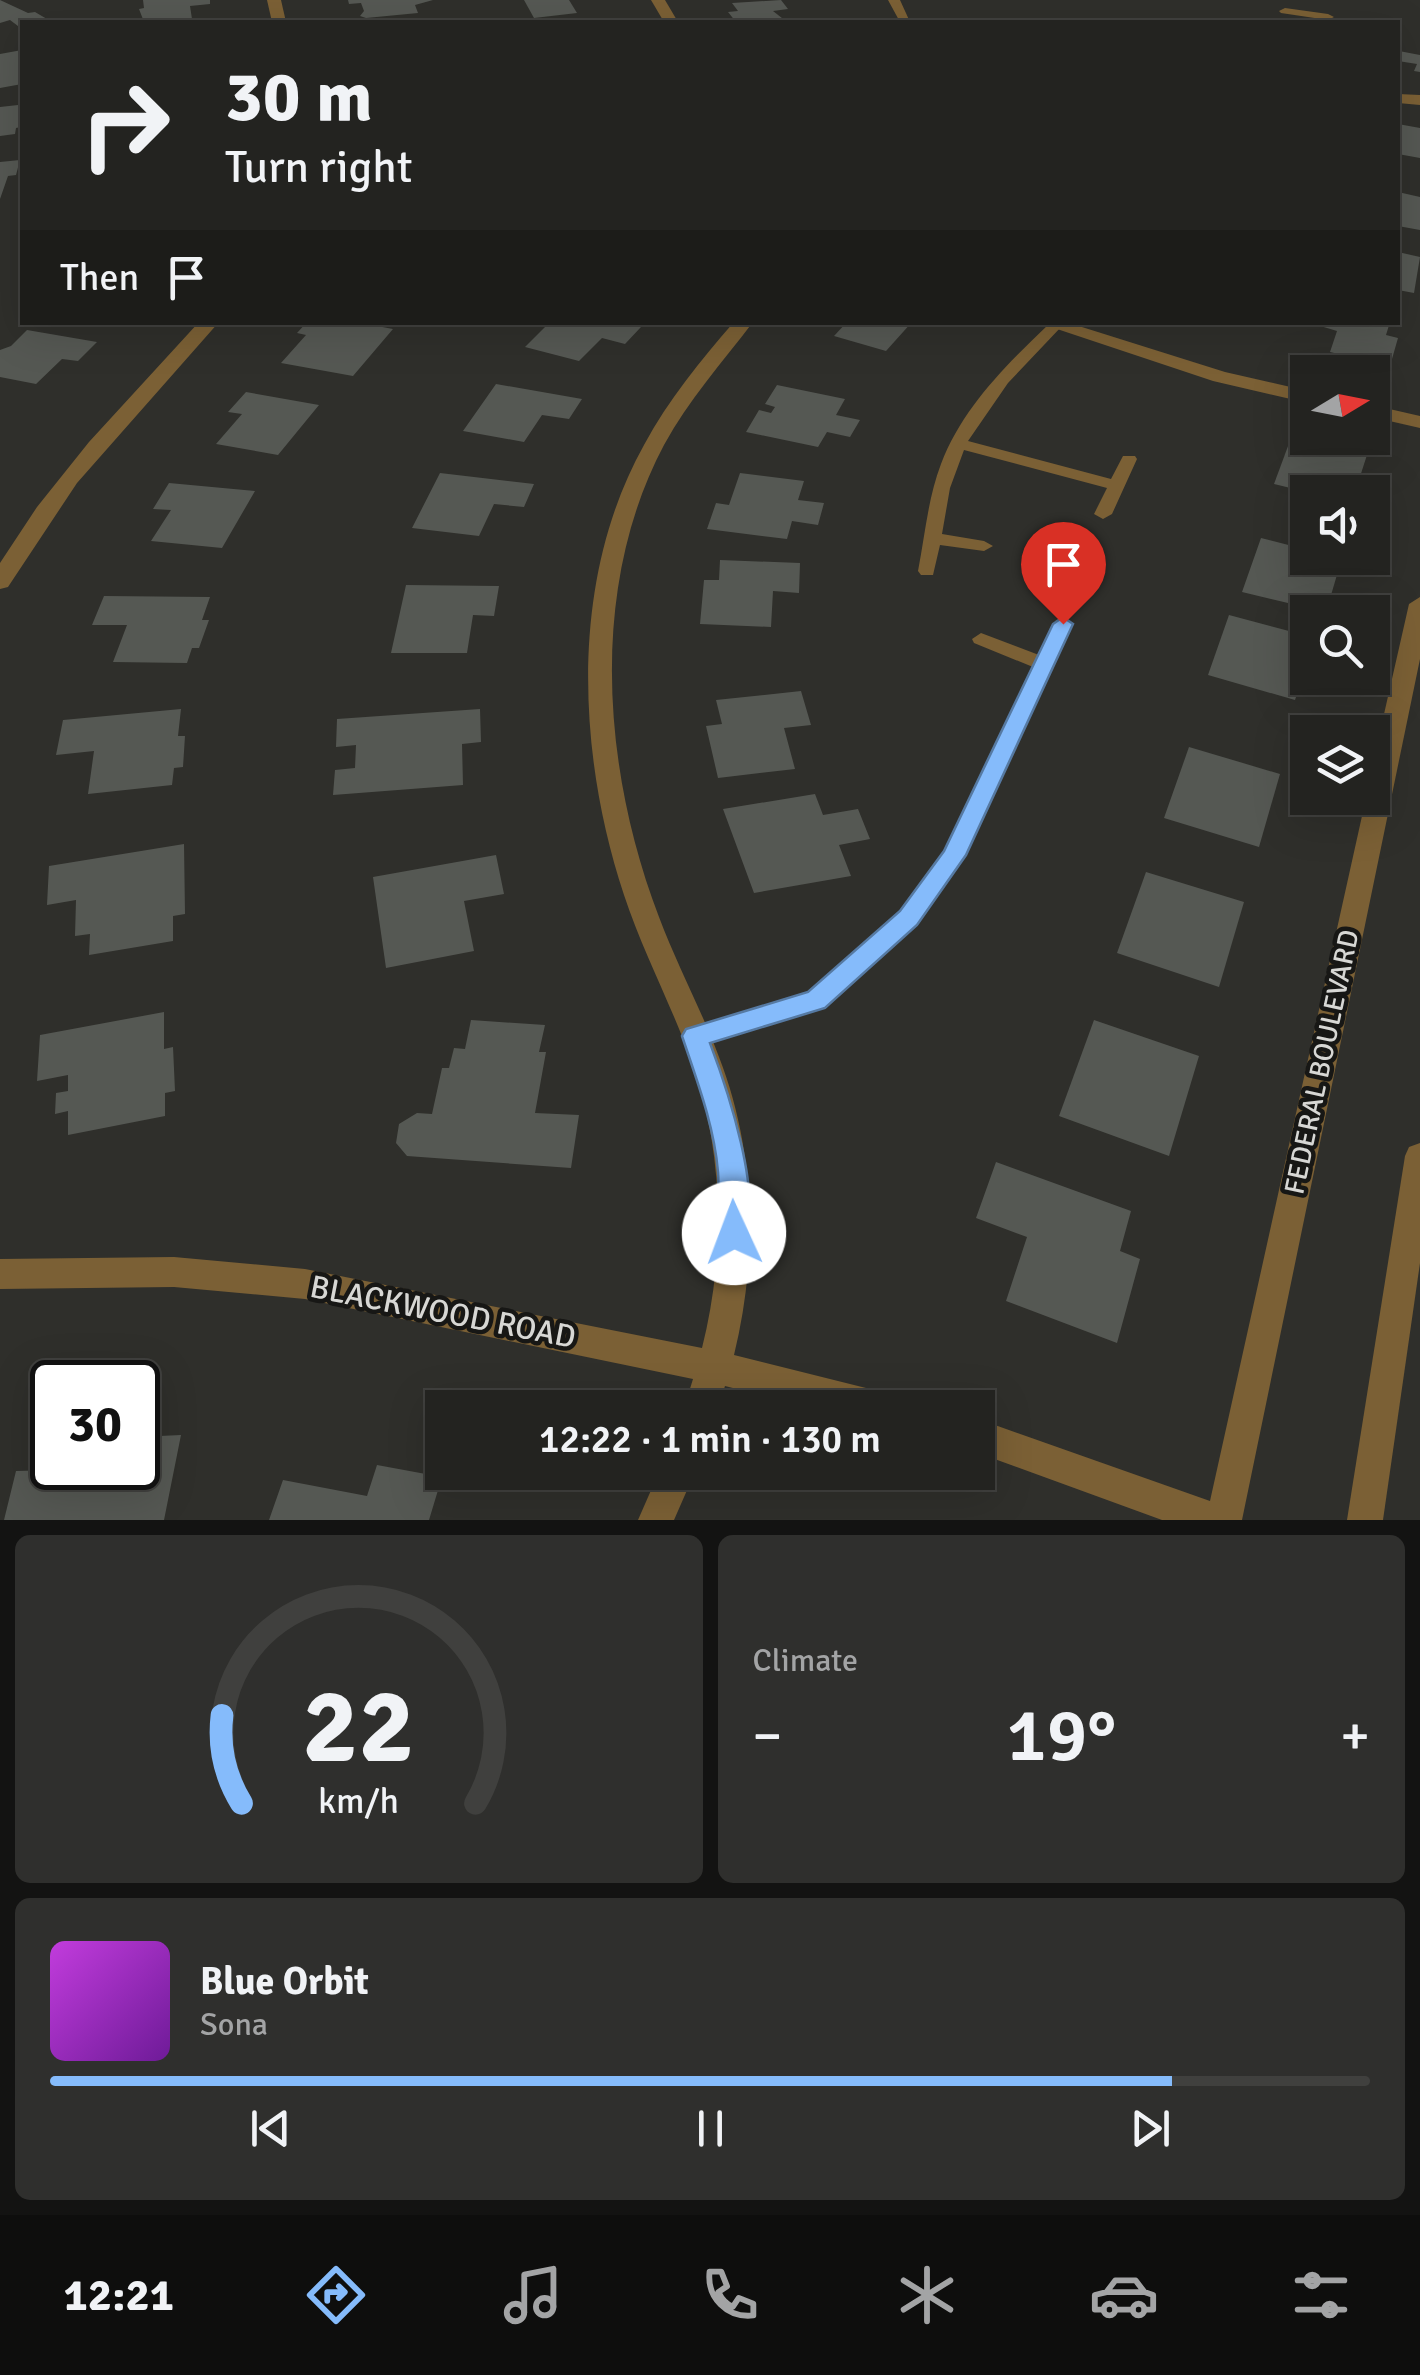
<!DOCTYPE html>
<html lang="en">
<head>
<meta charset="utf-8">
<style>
	body { margin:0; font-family:Signika,sans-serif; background:#2f2f2d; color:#f1f3f6; height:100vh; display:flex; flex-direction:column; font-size:38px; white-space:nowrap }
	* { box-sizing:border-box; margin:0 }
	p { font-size:32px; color:#a3a4a5 }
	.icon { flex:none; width:55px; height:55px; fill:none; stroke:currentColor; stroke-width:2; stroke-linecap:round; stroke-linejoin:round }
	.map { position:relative; height:1520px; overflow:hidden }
	.sheet { display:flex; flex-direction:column; gap:15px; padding:15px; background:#131312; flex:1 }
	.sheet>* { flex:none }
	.guide { position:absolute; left:20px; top:20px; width:1380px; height:305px; border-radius:0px; box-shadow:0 10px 40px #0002,0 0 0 2px #40403e; background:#232320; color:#f1f3f6; overflow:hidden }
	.needle { width:65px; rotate:80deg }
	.tools { position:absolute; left:1290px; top:355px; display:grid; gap:20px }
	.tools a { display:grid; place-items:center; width:100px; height:100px; border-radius:0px; background:#232320; box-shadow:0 10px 40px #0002,0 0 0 2px #40403e; font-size:50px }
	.speed { position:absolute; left:30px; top:1360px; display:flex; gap:20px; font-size:50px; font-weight:700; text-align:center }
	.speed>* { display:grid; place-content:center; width:130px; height:130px; border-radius:50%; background:#232320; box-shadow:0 10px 40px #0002,0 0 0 2px #40403e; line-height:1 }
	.speed .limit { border:5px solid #111; border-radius:15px; background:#fff; color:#111 }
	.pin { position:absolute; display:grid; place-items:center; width:85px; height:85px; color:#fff; margin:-102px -42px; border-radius:50% 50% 50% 0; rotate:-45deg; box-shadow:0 0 10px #0007 }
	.pin .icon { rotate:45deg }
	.me { position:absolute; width:110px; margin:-55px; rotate:358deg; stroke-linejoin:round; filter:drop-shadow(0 0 8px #0008) }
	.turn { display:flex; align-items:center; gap:35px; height:210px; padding:0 40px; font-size:45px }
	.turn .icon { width:130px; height:130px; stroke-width:2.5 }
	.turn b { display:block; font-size:70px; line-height:85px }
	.then { display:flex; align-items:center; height:95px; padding:0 40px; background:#0003; gap:20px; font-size:38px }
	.big { font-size:75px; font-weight:600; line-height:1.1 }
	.sheet .tile { flex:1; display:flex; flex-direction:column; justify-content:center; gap:15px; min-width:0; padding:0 35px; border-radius:15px; background:#2f2f2d }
	.sheet .dial { align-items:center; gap:0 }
	.dial svg { height:260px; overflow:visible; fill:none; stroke:#40403e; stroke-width:7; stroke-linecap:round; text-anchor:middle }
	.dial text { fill:#f1f3f6; stroke:none }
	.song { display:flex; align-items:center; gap:30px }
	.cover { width:120px; height:120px; border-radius:15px; background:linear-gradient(135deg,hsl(290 70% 55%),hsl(280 70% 35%)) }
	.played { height:10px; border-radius:5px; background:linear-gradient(90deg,#85bbfb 85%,#40403e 85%) }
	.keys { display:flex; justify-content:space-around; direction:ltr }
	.heat { display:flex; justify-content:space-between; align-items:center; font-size:55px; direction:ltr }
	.sheet .tiles { flex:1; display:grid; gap:15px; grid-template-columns:1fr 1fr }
	.tile:last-child { grid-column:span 2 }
	.trip { position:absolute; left:425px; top:1390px; width:570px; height:100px; border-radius:0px; background:#232320; box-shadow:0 10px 40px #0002,0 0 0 2px #40403e; font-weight:600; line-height:100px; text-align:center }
	.tab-bar { display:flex; height:160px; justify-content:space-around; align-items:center; background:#0e0e0d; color:#a3a4a5 }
	.tab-bar .icon { width:70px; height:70px }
	.tab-bar .selected { color:#85bbfb }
	.tab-bar b { font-size:45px; color:#f1f3f6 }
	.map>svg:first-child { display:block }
	.building { fill:#555853 }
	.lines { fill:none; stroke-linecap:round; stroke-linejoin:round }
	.service { fill:#7b6035; fill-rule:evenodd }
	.minor { fill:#7b6035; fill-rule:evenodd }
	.route { fill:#85bbfb; stroke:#567aa3; stroke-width:2.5 }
	.labels { text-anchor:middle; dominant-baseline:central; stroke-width:9; stroke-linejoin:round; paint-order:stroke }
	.street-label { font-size:28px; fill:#d7d7d4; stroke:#171715 }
	.near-street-label { font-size:32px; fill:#d7d7d4; stroke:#171715 }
</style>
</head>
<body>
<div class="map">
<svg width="1420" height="1520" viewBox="0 0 1420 1520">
	<rect width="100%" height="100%" fill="#2f2f2b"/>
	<g class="building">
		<path d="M 0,0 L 28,13 L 35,12 L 52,22 L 22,22 L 22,29 L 10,20 L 0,23 Z"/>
		<path d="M 143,0 L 210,0 L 210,4 L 190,6 L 192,19 L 144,22 L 139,9 L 144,8 Z"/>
		<path d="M 348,0 L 433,0 L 415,5 L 418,13 L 366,18 L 360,16 L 364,11 L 361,3 L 349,4 Z"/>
		<path d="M 524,0 L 569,0 L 577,13 L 534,18 Z"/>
		<path d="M 781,0 L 788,9 L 773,11 L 787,22 L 736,22 L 728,12 L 738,11 L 732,3 Z"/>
		<path d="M 22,50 L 22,84 L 0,88 L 0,54 Z"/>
		<path d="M 1399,51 L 1420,55 L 1420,72 L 1414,71 L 1417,64 L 1398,61 Z"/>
		<path d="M 18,105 L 21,127 L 16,128 L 15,134 L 0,136 L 0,107 Z"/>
		<path d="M 1398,124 L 1420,128 L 1420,158 L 1398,154 Z"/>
		<path d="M 20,160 L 16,175 L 8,176 L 0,199 L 0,162 Z"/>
		<path d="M 1398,192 L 1420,197 L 1420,230 L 1398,226 Z"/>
		<path d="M 1398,252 L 1420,257 L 1414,293 L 1398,290 Z"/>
		<path d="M 307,322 L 356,322 L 393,329 L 353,376 L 281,363 L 306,335 L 297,333 Z"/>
		<path d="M 550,322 L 625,322 L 641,327 L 625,344 L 602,338 L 579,361 L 525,347 Z"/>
		<path d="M 847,322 L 912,322 L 886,351 L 834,336 Z"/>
		<path d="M 1307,322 L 1390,322 L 1386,335 L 1398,338 L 1390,366 L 1330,352 L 1337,331 Z"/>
		<path d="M 27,330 L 97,342 L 78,361 L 62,359 L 36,384 L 0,377 L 0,350 L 11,346 Z"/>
		<path d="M 496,384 L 582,399 L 569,419 L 542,415 L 524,442 L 463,431 Z"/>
		<path d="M 777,385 L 845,399 L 836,415 L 860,420 L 850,437 L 827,432 L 818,447 L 746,432 L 759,410 L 771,413 L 775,407 L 765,404 Z"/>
		<path d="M 246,392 L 319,405 L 278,455 L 216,444 L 242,414 L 228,412 Z"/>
		<path d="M 1291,438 L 1367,455 L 1355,492 L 1307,492 L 1274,484 Z"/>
		<path d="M 440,473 L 534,484 L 524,507 L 494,504 L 479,536 L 412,528 Z"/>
		<path d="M 740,473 L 804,481 L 798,500 L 824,503 L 818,525 L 792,521 L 787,539 L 707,529 L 716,503 L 729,505 Z"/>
		<path d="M 169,483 L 255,491 L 222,548 L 151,541 L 171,510 L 153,509 Z"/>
		<path d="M 1261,538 L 1308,550 L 1308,558 L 1342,558 L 1326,612 L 1242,592 Z"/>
		<path d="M 720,560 L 800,563 L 799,593 L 773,591 L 771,627 L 700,624 L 704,580 L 719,580 Z"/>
		<path d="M 406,585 L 499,586 L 494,616 L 473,615 L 467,653 L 391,653 Z"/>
		<path d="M 104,596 L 210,597 L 202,620 L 209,620 L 199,648 L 192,648 L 187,663 L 113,662 L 127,625 L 92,625 Z"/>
		<path d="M 1229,615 L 1308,636 L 1308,661 L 1295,700 L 1208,675 Z"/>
		<path d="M 801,691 L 811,725 L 784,728 L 795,769 L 718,778 L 706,726 L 722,724 L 716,700 Z"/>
		<path d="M 181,709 L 178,736 L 185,736 L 183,767 L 174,768 L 172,785 L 88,794 L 94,751 L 56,755 L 63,720 Z"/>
		<path d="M 480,709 L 481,742 L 462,744 L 463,785 L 333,795 L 335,770 L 355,768 L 356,745 L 336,747 L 337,719 Z"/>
		<path d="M 1189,747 L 1280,774 L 1259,847 L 1164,818 Z"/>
		<path d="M 815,794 L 823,815 L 858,809 L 870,839 L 839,845 L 851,876 L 754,893 L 723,809 Z"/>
		<path d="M 184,844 L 185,914 L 173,916 L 173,941 L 89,955 L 90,934 L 75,936 L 76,900 L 47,905 L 49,866 Z"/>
		<path d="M 496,855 L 504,894 L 464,901 L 474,951 L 386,968 L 373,877 Z"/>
		<path d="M 1146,872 L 1244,902 L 1219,987 L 1117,953 Z"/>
		<path d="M 164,1012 L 164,1049 L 173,1047 L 175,1091 L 165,1093 L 165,1116 L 68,1135 L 68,1111 L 55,1114 L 56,1093 L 68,1091 L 68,1075 L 37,1081 L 40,1035 Z"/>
		<path d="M 471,1020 L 545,1025 L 539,1052 L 546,1052 L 535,1113 L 579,1115 L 571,1168 L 407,1156 L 396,1143 L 399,1124 L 417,1113 L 432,1114 L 442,1068 L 449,1068 L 454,1048 L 465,1049 Z"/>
		<path d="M 1094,1020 L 1199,1056 L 1169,1156 L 1059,1116 Z"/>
		<path d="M 996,1162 L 1131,1211 L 1120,1251 L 1140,1259 L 1117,1343 L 1006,1301 L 1027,1237 L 976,1218 Z"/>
		<path d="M 181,1435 L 164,1520 L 4,1520 L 16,1471 L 138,1468 L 138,1437 Z"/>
		<path d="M 377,1465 L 442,1477 L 429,1520 L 269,1520 L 283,1480 L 367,1496 Z"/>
	</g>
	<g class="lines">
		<g class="service">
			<path d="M 888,0 L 900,0 L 910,22 L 900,22 Z"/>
			<path d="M 1285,8 L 1328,14 L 1334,17 L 1328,20 L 1281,13 L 1279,11 Z"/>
			<path d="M 1050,323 L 1060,323 L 1062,326 L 1008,383 L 968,441 L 1111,479 L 1123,456 L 1135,456 L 1137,459 L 1112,514 L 1103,519 L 1094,514 L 1107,488 L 964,450 L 950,488 L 942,534 L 984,541 L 993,546 L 984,551 L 940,545 L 933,575 L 921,575 L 918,571 C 925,535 928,498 941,464 C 962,408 1007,364 1050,323 Z"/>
			<path d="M 1063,618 L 1072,624 L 965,855 L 916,924 L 824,1007 L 695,1047 L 687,1044 L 683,1037 L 687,1030 L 808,993 L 900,912 L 945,851 L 1033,667 L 974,643 L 972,639 L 981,633 L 1039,655 L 1056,620 Z"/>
		</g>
		<g class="minor">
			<path d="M 267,0 L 281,0 L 286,22 L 272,22 Z"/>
			<path d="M 651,0 L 665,0 L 678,22 L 664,22 Z"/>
			<path d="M 1398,94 L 1420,95 L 1420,105 L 1398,103 Z"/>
			<path d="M 199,322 L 219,322 L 77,483 L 8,587 L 0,589 L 0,563 L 37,507 L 89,442 Z"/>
			<path d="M 734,322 L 753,322 C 722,363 689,399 664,445 C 588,588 603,771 659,917 C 677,965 701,1009 719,1057 C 756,1152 758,1257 734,1355 L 878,1391 L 890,1396 L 895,1408 L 810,1408 L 725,1386 L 718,1408 L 684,1408 L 693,1379 L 305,1299 L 174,1287 L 0,1289 L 0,1259 L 174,1257 L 305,1269 L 702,1348 C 726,1253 724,1149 690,1057 C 670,1002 642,950 624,895 C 577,753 569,579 644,445 C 669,399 700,361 734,322 Z"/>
			<path d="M 1036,322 L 1066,322 L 1225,372 L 1308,391 L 1308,403 L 1213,381 Z"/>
			<path d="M 1372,405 L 1420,416 L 1420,428 L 1372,417 Z"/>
			<path d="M 1420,597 L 1420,659 L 1242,1520 L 1162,1520 L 978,1453 L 978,1419 L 1210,1501 L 1366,798 L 1372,798 L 1372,767 L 1409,604 Z"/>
			<path d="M 1420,1143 L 1420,1263 L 1383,1520 L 1347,1520 L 1405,1156 L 1409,1147 Z"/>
			<path d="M 659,1472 L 695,1472 L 674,1520 L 638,1520 Z"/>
		</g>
	</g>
	<path class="route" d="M 1063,617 L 1073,624 L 966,855 L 917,925 L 825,1008 L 710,1043 C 727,1088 764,1197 744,1242 L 734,1246 L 723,1242 C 714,1221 720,1195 718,1172 C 714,1125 697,1081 682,1036 L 686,1029 L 808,992 L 900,911 L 944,851 L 1053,624 Z"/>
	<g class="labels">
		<g class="street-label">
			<text transform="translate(1322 1062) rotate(-78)">FEDERAL BOULEVARD</text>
		</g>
		<g class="near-street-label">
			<text transform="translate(443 1312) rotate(11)">BLACKWOOD ROAD</text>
		</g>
	</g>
</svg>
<div class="tools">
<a><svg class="needle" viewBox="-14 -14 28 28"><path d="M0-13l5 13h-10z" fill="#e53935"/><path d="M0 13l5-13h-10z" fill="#a3a4a5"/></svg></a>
<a><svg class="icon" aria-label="sound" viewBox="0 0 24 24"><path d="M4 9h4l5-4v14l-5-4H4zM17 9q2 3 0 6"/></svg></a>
<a><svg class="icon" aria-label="search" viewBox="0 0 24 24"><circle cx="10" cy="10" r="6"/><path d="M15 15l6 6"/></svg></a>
<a><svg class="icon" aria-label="layers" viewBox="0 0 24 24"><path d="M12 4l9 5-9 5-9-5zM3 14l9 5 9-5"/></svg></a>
</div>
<div class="speed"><div class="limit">30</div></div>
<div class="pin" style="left:1063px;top:624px;background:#d93025"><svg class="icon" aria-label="arrive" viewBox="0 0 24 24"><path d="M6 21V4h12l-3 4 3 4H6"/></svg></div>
<svg class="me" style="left:734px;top:1233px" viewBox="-20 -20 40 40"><circle r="19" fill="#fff"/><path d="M0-13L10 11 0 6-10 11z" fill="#85bbfb"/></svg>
<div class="trip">12:22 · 1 min · 130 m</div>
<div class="guide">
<div class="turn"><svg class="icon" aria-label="right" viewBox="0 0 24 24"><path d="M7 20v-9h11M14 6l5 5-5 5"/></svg><div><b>30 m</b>Turn right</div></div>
<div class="then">Then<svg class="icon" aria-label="arrive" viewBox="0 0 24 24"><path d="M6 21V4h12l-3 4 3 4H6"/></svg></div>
</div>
</div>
<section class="sheet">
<div class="tiles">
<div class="tile dial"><svg viewBox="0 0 100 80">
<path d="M14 69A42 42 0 1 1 86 69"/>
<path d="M14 69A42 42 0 0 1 8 42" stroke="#85bbfb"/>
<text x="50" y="56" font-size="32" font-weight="700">22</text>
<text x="50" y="72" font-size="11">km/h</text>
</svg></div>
<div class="tile"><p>Climate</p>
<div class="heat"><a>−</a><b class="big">19°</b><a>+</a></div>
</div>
<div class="tile">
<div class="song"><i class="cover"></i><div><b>Blue Orbit</b><p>Sona</p></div></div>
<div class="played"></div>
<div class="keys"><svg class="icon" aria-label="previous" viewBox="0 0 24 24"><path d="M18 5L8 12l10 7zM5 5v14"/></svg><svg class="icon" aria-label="pause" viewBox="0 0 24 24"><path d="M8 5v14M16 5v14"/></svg><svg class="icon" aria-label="next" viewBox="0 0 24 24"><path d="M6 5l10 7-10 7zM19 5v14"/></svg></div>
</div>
</div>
</section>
<nav class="tab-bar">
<b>12:21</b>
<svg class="icon selected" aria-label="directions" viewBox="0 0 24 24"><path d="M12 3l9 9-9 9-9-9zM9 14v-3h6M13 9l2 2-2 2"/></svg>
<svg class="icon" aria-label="music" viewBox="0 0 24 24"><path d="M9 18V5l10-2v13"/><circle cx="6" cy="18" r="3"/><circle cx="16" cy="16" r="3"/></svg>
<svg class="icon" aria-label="phone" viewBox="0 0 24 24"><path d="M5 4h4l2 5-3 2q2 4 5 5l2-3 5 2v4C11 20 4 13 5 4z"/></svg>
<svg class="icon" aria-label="climate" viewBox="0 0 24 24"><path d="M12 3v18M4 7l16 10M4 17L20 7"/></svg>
<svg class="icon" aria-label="car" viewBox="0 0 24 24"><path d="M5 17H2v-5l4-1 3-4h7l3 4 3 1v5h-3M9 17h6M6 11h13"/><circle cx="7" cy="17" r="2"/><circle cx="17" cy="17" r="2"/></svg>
<svg class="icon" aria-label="filters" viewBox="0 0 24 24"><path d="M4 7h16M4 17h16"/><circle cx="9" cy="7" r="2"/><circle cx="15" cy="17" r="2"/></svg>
</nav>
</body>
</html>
